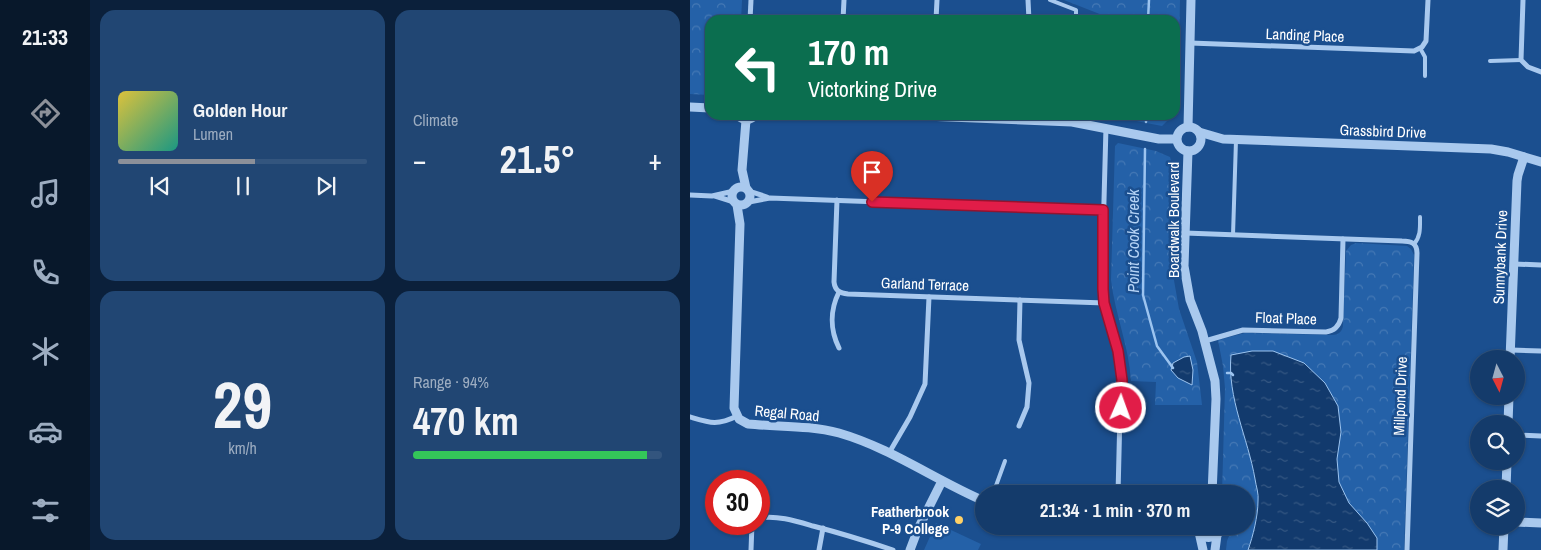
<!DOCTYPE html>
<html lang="en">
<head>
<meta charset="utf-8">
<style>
	body { margin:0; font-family:"Archivo Narrow",sans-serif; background:#214673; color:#f1f3f6; height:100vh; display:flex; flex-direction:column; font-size:19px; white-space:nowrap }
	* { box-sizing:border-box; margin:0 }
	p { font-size:16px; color:#9dadc1 }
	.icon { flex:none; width:28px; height:28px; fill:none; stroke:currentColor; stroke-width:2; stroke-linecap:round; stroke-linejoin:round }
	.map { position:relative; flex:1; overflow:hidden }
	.drawer { display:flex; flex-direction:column; gap:10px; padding:10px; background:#0b203b; width:600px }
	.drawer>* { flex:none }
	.hud { position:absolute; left:15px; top:15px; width:475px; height:105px; border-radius:15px; box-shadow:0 1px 4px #0004,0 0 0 1px #33557e; background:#0b6e4f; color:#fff; overflow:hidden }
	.needle { width:32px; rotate:174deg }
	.controls { position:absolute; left:780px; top:350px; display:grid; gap:10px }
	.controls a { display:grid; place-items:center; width:55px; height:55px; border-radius:50%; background:#143b6b; box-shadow:0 1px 4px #0004,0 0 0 1px #33557e; font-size:25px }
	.speed { position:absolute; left:15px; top:470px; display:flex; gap:10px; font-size:25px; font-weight:700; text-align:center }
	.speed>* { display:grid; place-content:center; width:65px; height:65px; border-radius:50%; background:#143b6b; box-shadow:0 1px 4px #0004,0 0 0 1px #33557e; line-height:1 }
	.speed .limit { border:8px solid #d22; background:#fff; color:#111 }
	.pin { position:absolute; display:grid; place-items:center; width:42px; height:42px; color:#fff; margin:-51px -21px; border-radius:50% 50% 50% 0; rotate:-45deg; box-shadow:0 0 5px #0007 }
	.pin .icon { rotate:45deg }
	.me { position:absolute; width:55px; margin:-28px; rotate:2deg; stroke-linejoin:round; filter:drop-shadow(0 0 4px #0008) }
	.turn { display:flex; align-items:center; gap:18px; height:105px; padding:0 20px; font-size:22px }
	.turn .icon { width:65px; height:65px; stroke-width:2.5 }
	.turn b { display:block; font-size:35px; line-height:42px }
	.big { font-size:38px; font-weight:700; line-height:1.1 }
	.drawer .tile { flex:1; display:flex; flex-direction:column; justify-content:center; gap:8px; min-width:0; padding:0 18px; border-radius:15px; background:#214673 }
	.drawer .dial { align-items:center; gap:0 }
	.dial b { font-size:65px; line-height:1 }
	.song { display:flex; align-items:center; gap:15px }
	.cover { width:60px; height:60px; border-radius:8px; background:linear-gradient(135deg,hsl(50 70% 55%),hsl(170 70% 35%)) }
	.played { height:5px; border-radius:2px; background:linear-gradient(90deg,#8c9099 55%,#33557e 55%) }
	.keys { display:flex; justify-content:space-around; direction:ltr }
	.heat { display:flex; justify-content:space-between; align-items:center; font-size:28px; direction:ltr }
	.charge { height:8px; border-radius:4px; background:linear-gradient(90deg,#34c759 94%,#33557e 0) }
	.drawer .tiles { flex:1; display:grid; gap:10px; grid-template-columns:repeat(2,1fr) }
	.trip { position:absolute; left:285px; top:485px; width:280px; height:50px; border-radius:25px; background:#143b6b; box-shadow:0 1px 4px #0004,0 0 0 1px #33557e; font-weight:700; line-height:50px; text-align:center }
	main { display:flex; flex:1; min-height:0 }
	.tabs { display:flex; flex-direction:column; width:90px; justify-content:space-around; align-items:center; background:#08182b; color:#9dadc1 }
	.tabs .icon { width:35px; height:35px }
	.tabs .active { color:#8c9099 }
	.tabs b { font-size:22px; color:#f1f3f6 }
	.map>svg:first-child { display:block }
	.green { fill:#2461a8 }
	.forest { fill:url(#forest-crowns) }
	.water { fill:url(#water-ripples); stroke:#9cc4f0 }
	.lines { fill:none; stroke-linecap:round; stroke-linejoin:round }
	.stream { stroke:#9cc4f0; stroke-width:2.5 }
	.service { stroke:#a9c9ee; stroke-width:4 }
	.minor { stroke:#a9c9ee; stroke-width:5 }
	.tertiary { stroke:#a9c9ee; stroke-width:9 }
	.route-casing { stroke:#92132f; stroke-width:12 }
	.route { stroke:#e11d48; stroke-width:9 }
	.poi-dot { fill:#ffd166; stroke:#1b4f8f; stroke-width:2 }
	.labels { text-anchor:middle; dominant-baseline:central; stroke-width:5; stroke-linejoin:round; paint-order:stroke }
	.street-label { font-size:15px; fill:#fff; stroke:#1b4f8f }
	.poi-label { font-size:15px; font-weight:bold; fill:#fff; stroke:#1b4f8f; text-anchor:end }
	.water-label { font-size:16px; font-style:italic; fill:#b5d3f5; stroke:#1b4f8f }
</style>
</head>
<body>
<main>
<nav class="tabs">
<b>21:33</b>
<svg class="icon active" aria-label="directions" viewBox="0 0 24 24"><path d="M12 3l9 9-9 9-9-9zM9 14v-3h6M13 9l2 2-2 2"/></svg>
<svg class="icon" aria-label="music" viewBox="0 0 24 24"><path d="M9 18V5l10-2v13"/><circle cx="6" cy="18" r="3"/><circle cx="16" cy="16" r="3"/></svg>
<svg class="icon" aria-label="phone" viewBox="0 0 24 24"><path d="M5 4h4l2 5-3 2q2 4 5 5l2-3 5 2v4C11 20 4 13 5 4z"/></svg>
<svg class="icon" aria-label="climate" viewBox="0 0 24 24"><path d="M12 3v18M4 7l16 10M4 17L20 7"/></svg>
<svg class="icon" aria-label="car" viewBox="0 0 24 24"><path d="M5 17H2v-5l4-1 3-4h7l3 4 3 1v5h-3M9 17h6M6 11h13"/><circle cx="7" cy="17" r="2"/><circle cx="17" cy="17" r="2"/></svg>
<svg class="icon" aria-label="filters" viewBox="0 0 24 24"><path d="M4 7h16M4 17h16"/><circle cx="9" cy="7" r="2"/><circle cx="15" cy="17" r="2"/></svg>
</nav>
<section class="drawer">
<div class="tiles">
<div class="tile">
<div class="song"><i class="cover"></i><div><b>Golden Hour</b><p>Lumen</p></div></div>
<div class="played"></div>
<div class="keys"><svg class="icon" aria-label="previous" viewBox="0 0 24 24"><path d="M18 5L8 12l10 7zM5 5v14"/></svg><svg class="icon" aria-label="pause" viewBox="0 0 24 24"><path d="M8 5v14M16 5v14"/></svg><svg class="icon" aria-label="next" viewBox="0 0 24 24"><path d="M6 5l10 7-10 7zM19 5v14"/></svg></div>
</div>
<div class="tile"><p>Climate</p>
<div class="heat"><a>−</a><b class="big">21.5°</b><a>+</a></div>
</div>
<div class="tile dial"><b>29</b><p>km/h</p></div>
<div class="tile"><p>Range · 94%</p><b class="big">470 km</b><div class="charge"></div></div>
</div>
</section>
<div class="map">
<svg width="851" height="550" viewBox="0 0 851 550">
	<defs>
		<pattern id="forest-crowns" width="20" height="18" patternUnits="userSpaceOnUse" patternTransform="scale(1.25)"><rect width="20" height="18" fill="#2461a8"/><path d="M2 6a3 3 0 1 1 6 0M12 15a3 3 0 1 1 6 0" fill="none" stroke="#4579b5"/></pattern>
		<pattern id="water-ripples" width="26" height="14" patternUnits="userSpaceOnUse" patternTransform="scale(1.25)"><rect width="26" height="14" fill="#123a6d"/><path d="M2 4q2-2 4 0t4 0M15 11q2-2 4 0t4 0" fill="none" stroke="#365883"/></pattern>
	</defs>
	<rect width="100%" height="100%" fill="#1b4f8f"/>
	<path class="green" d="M 246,523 L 291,544 L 288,550 L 234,550 Z"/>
	<g class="forest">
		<path d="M 0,0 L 52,0 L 51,20 L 20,20 L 20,95 L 0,94 Z"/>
		<path d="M 374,0 L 490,0 L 488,101 L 485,110 L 485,20 L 425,20 Z"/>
		<path d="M 426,115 L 483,115 L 472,126 L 426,117 Z"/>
		<path d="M 428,143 L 466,151 L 480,157 L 485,174 L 482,269 L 489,309 L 507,362 L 512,405 L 465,405 L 466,382 L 441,381 C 439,346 425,314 421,280 L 425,146 Z"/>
		<path d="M 666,243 L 717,246 L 721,249 L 724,255 L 714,550 L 536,550 L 537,541 L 543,526 L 556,526 L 556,494 L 532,494 L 535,388 L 533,366 L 528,340 L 555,333 L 642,335 C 648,335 652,332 653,326 L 656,251 L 661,245 Z"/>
	</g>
	<g class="water">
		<path d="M 562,351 L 583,351 L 614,363 L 635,383 L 648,406 L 651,432 L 647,459 L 649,482 L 659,503 L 677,523 L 687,538 L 687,550 L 558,550 C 563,536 568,516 568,501 C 569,494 566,486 565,479 C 558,438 537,398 541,355 Z"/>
		<path d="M 500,356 L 503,370 L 502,385 L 488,378 L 481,370 L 483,363 L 494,357 Z"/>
	</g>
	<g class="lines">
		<g class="stream">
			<path d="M 458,20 L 459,0"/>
			<path d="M 456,122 L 456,115"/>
			<path d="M 455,149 L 453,295 L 467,346 L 483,368"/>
			<path d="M 537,373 L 541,373 L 543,375"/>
		</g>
		<g class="service">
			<path d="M 360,0 L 386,10 L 386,20"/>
			<path d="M 730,48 L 735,57 L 735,76"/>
			<path d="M 800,61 L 831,60"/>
			<path d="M 543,235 L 546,140"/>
			<path d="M 724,244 C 731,236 730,227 730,217"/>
			<path d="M 303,494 L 315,461"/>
		</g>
		<g class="minor">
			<path d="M 338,0 L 339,20"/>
			<path d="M 833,0 L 831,60 L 838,67 L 851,72"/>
			<path d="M 60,20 L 61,0"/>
			<path d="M 153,20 L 154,0"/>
			<path d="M 246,20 L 247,0"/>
			<path d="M 500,43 L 724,51 L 732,47 L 736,41 L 738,0"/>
			<path d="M 416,127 L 412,274 L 415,303 L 428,351 L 431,372 L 428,494"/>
			<path d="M 59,191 L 77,197"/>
			<path d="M 0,195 L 22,196 L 44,191"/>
			<path d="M 25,196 L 44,202"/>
			<path d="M 147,200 L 144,282 C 145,291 150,293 158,294 L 415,303"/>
			<path d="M 59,202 L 80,198 L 413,210"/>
			<path d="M 495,233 L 712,241 C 721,241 727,243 727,253 L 717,550"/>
			<path d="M 824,264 L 851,265"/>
			<path d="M 515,341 L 553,330 L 636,332 C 645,331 649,326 651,318 L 653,239"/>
			<path d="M 149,348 C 140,330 140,310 149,292"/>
			<path d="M 821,350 L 851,351"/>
			<path d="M 0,417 C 20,423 27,426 47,416"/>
			<path d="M 329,426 L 337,407 L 339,383 L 329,340 L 330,300"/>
			<path d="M 826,435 L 851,436"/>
			<path d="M 199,453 L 220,417 L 235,384 L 239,297"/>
			<path d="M 69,518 C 87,515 106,521 123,526 C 150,533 176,541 203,550"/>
			<path d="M 61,550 L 62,524"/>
			<path d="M 129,550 L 133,528"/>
		</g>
		<g class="tertiary">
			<path d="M 0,107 L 20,108"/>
			<path d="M 48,115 C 53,121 60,121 65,115"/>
			<path d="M 209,115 L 382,122 L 469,139 L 486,139"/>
			<path d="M 56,120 L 52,170 L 56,188"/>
			<circle cx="499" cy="139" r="12"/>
			<path d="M 498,127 L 501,0"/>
			<path d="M 509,132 L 533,139 L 801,149 L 818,152 L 851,162"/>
			<path d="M 498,151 L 494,266 L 500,300 L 512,331 L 525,381 L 526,399 L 522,494"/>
			<circle cx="51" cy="196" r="9"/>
			<path d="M 47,205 L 50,224 L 44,408 L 49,419 L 58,424 C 89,427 119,425 149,433 C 201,448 245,480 294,501"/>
			<path d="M 820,359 L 827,181 L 828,175 L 834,157"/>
			<path d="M 818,424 L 819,396"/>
			<path d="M 816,489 L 817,461"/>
			<path d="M 826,522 L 851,523"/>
			<path d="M 507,526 C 509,537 518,540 527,535 L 532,526"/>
			<path d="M 509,532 L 513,550"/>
			<path d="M 220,550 L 228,529 L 252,481"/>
			<path d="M 525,550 L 527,535"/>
			<path d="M 813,550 L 814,526"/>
		</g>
	</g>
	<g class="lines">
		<defs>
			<path id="route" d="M 182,202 L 413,210 L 413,289 L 414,303 L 428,351 L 432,380 L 431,408"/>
		</defs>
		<use href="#route" class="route-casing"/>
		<use href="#route" class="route"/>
	</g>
	<circle class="poi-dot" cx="269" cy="520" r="5"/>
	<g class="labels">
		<g class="street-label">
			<text transform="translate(615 35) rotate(2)">Landing Place</text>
			<text transform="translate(693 131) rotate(2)">Grassbird Drive</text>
			<text transform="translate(483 220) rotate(-90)">Boardwalk Boulevard</text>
			<text transform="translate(810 257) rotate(-88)">Sunnybank Drive</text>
			<text transform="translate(235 284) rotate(2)">Garland Terrace</text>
			<text transform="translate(596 318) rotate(2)">Float Place</text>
			<text transform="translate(710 396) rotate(-88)">Millpond Drive</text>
			<text transform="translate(97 413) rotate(5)">Regal Road</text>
		</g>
		<g class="poi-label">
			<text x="259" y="511">Featherbrook<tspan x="259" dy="17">P-9 College</tspan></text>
		</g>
		<g class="water-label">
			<text transform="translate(443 241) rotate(-90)">Point Cook Creek</text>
		</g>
	</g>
</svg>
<div class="controls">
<a><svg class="needle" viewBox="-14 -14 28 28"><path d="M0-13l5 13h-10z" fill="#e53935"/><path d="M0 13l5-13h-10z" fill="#9dadc1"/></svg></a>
<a><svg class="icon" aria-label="search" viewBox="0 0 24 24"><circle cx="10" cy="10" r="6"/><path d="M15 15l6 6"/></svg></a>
<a><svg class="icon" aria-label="layers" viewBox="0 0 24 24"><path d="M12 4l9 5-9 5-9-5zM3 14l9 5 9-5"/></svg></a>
</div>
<div class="speed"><div class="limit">30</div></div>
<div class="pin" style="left:182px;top:202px;background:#d93025"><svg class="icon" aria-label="arrive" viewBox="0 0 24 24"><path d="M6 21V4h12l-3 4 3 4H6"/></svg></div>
<svg class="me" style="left:431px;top:408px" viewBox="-20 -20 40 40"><circle r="17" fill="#e11d48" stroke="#fff" stroke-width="3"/><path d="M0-11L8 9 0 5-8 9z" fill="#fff"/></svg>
<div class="trip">21:34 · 1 min · 370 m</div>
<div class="hud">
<div class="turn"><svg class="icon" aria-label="left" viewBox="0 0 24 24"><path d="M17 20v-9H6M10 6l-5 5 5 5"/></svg><div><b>170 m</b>Victorking Drive</div></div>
</div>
</div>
</main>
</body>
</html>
